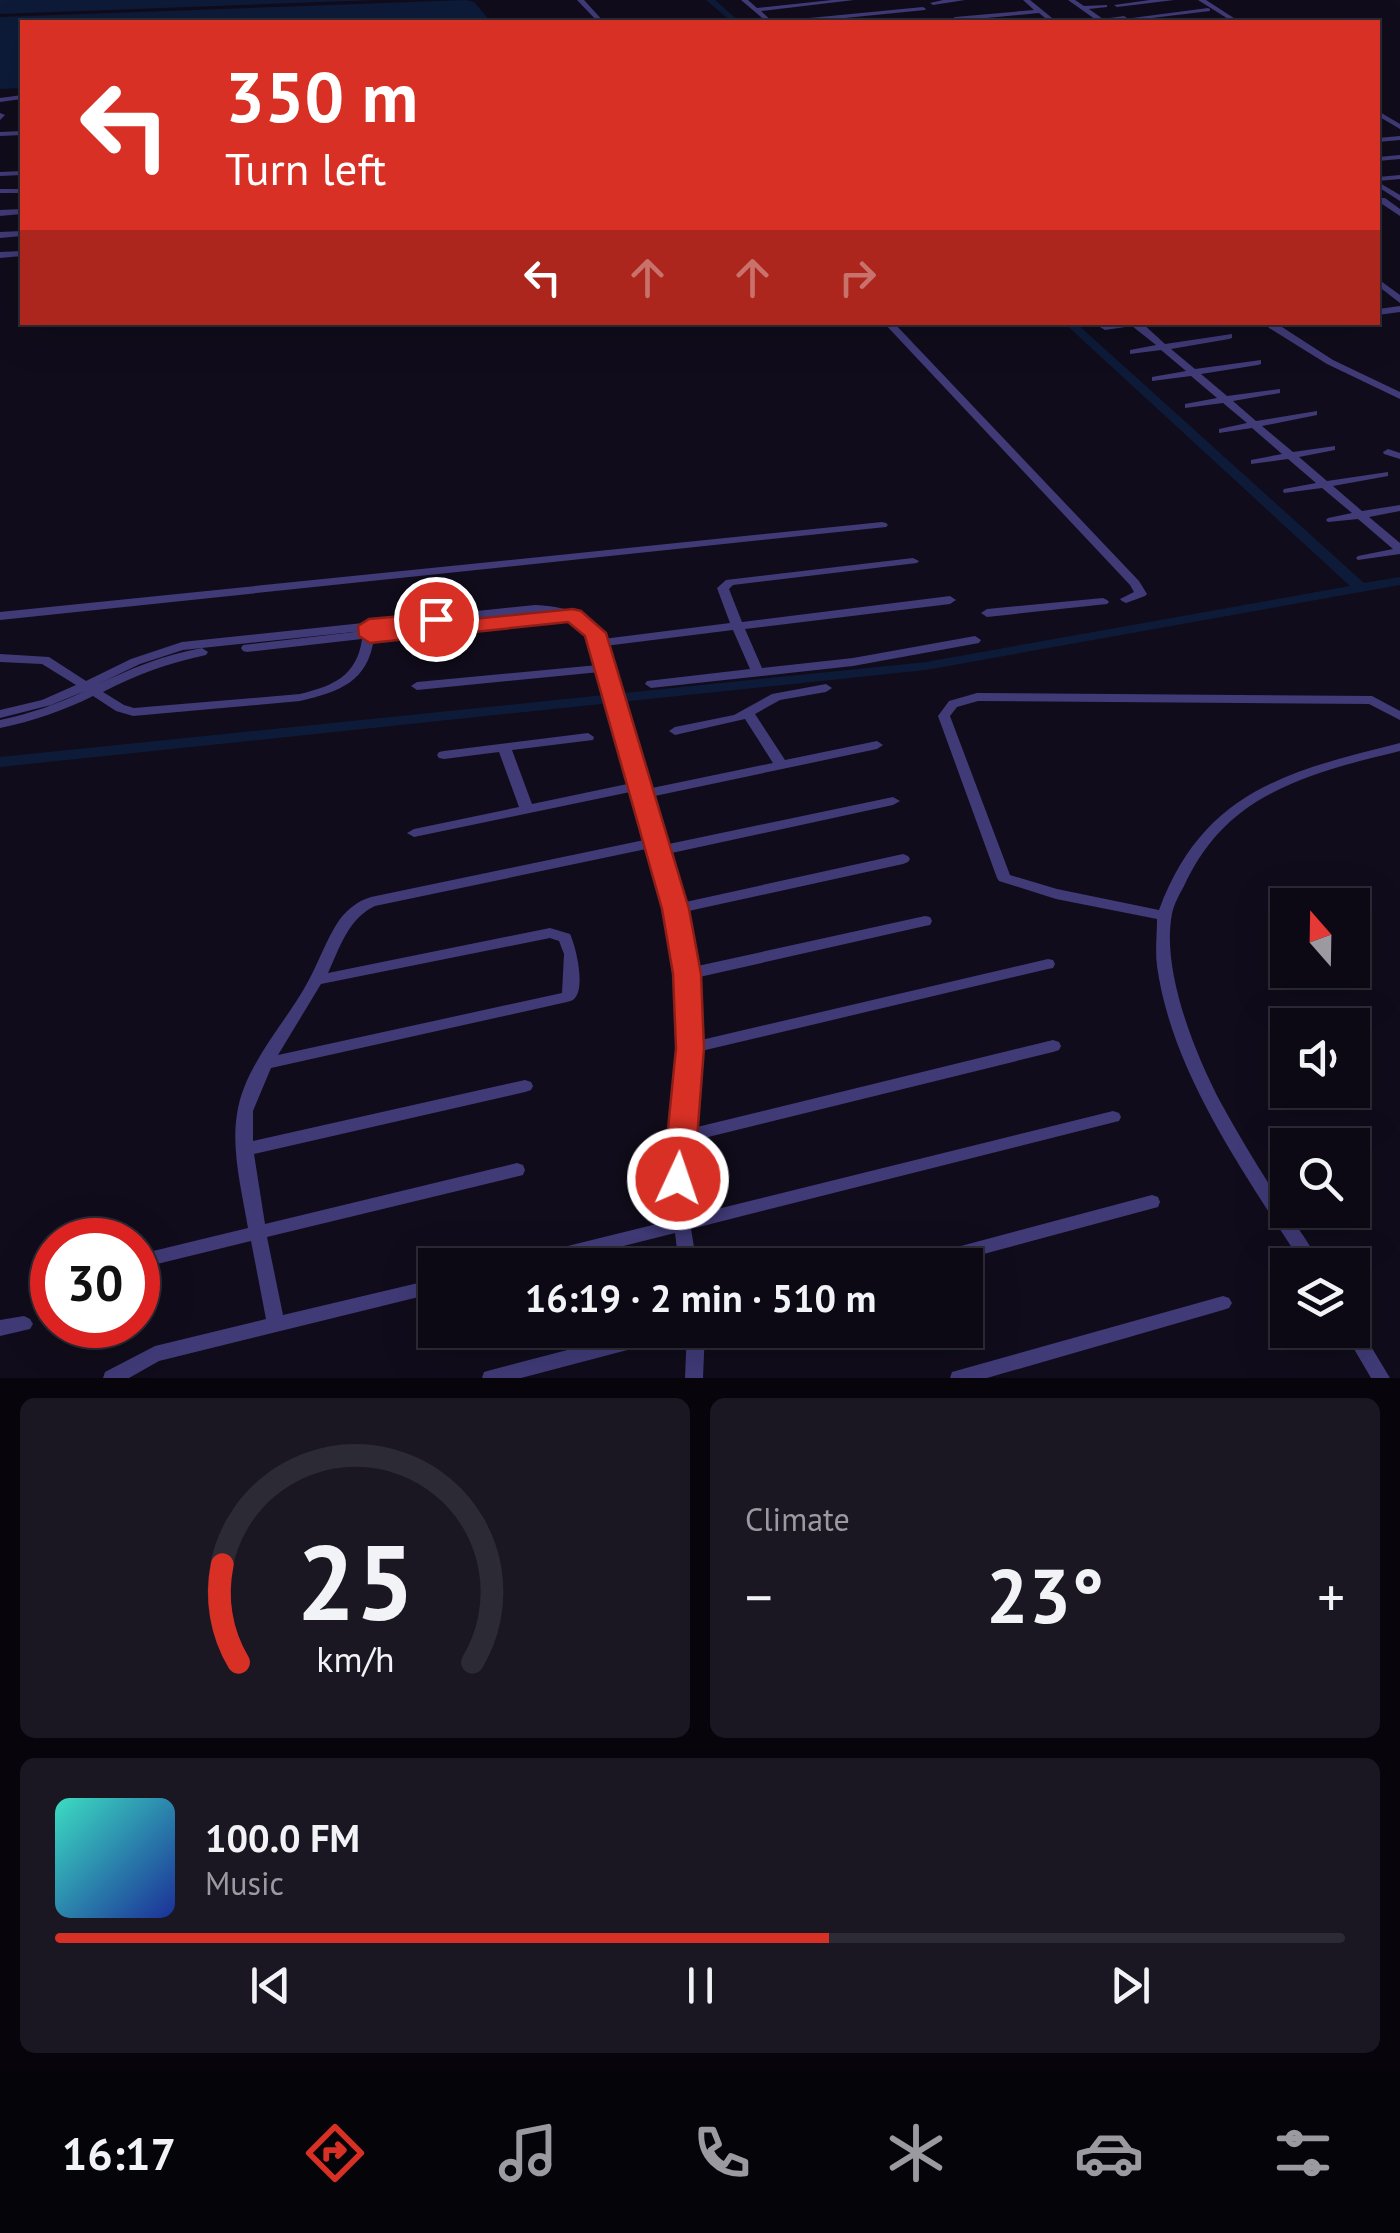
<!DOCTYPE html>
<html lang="en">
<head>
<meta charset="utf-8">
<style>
	body { margin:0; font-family:"PT Sans",sans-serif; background:#1a1722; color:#f1f3f6; height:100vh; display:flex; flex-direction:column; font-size:38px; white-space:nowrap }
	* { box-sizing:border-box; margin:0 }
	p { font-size:32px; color:#9a9aa0 }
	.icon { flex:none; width:55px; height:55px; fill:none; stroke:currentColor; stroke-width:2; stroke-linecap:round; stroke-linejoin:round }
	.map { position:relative; height:1378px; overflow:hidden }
	.drawer { display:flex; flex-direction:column; gap:20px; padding:20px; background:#07050b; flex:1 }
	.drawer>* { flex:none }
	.top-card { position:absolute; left:20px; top:20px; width:1360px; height:305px; border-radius:0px; box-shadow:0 10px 40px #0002,0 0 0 2px #2c2a34; background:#d93025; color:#fff; overflow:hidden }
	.needle { width:65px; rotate:340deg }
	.tools { position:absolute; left:1270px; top:888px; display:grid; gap:20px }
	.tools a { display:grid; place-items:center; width:100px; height:100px; border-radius:0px; background:#0c0914; box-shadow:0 10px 40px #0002,0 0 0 2px #2c2a34; font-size:50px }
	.speed { position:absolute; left:30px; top:1218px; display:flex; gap:20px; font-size:50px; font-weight:700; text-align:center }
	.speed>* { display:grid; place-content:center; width:130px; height:130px; border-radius:50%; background:#0c0914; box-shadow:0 10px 40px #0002,0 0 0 2px #2c2a34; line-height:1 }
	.speed .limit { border:15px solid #d22; background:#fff; color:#111 }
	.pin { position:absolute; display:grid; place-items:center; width:85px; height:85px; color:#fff; margin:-42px; border:5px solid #fff; border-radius:50%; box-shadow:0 2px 10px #0007 }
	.me { position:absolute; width:110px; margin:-55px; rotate:3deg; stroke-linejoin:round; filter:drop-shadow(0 0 8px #0008) }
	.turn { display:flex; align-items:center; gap:35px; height:210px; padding:0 40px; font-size:45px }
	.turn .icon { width:130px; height:130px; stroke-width:2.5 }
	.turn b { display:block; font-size:70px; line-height:85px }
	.lanes { display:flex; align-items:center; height:95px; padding:0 40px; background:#0003; justify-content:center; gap:50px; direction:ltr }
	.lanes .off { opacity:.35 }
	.big { font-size:75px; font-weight:800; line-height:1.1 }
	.drawer .card { flex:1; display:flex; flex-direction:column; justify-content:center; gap:15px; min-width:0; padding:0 35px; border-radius:15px; background:#1a1722 }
	.drawer .dial { align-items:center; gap:0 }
	.dial svg { height:260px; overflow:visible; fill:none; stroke:#2c2a34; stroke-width:7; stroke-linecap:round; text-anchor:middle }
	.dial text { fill:#f1f3f6; stroke:none }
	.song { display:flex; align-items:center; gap:30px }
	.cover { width:120px; height:120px; border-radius:15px; background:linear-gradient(135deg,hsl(170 70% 55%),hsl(230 70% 35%)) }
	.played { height:10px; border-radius:5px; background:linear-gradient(90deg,#d93025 60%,#2c2a34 60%) }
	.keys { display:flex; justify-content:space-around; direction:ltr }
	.heat { display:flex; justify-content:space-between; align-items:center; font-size:55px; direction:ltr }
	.drawer .tiles { flex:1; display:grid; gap:20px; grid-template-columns:1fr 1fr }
	.card:last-child { grid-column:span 2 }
	.trip { position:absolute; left:418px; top:1248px; width:565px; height:100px; border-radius:0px; background:#0c0914; box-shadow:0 10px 40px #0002,0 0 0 2px #2c2a34; font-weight:800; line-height:100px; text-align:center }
	.tabs { display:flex; height:160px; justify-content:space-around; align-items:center; background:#050408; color:#9a9aa0 }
	.tabs .icon { width:70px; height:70px }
	.tabs .selected { color:#d93025 }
	.tabs b { font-size:45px; color:#f1f3f6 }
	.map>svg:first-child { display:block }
	.water { fill:#0d1b39 }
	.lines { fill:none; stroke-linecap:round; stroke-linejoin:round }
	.canal { fill:#0d1b39; fill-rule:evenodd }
	.street { fill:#403a77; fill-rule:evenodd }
	.route { fill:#d93025; stroke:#8d1f18; stroke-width:2.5 }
</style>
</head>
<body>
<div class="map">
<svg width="1400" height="1378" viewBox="0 0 1400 1378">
	<rect width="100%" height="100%" fill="#100c1b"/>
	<g class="water">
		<path d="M 0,0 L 377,0 L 0,14 Z"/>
		<path d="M 466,0 L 474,2 L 491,22 L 22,22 L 22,88 L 0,89 L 0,17 Z"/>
	</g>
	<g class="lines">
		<g class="canal">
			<path d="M 706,0 L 715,0 L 740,22 L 732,22 Z"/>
			<path d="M 1063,322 L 1075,322 L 1364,583 L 1400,577 L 1400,585 L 926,670 L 0,767 L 0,757 L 926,662 L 1350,586 Z"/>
		</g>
		<g class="street">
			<path d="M 577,0 L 584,0 L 604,22 L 598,22 Z"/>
			<path d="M 741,0 L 748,0 L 757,8 L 832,0 L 854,0 L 761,11 L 773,22 L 767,22 Z"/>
			<path d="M 943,0 L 965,0 L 933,5 L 930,3 Z"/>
			<path d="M 1023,0 L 1030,0 L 1057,22 L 1050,22 L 1039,13 L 955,21 L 952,19 L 955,17 L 1034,10 Z"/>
			<path d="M 1068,0 L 1075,0 L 1084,6 L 1107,5 L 1107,7 L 1089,9 L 1103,19 L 1124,16 L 1127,18 L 1099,22 Z"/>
			<path d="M 1150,0 L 1174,0 L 1117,7 L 1114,5 Z"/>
			<path d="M 1198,0 L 1206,0 L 1240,22 L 1233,22 Z"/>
			<path d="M 923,7 L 926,9 L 925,10 L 805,22 L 786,22 L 789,20 Z"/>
			<path d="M 1208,8 L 1210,9 L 1210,11 L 1135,20 L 1132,18 Z"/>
			<path d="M 22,95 L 22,99 L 0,102 L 0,98 Z"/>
			<path d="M 1378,111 L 1400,124 L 1400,129 L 1378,116 Z"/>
			<path d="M 0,113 L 5,115 L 0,120 Z"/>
			<path d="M 22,131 L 22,135 L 0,136 L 0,132 Z"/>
			<path d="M 1400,136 L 1400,140 L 1378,142 L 1378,138 Z"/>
			<path d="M 1400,155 L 1400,159 L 1378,161 L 1378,157 Z"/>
			<path d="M 22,171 L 22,175 L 0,176 L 0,172 Z"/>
			<path d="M 1400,175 L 1400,179 L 1378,181 L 1378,177 Z"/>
			<path d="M 1378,182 L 1400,195 L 1400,201 L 1378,187 Z"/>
			<rect x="0" y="189" width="22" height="4"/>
			<path d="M 1379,198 L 1385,198 L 1400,209 L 1400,216 L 1379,202 Z"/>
			<path d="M 22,209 L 22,214 L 0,216 L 0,210 Z"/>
			<path d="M 22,231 L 22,236 L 0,238 L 0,232 Z"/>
			<path d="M 22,251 L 22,256 L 0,258 L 0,252 Z"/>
			<path d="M 1378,279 L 1400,295 L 1400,303 L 1378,286 Z"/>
			<path d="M 1400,306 L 1400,312 L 1378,315 L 1378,309 Z"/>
			<path d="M 883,322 L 893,322 L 1139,581 L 1147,594 L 1145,596 L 1126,603 L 1122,601 L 1120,599 L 1134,592 L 1130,585 Z"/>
			<path d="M 1116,322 L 1141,322 L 1165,344 L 1232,334 L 1232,338 L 1229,339 L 1171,349 L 1195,369 L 1261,360 L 1261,364 L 1258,365 L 1201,374 L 1227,396 L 1280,389 L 1280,393 L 1233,401 L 1256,421 L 1317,411 L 1317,415 L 1262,426 L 1293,452 L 1335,446 L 1335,450 L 1299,457 L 1327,481 L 1388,472 L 1388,476 L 1333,486 L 1362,511 L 1400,505 L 1400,511 L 1369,517 L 1400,543 L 1400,554 L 1358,560 L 1356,558 L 1358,556 L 1393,549 L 1358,519 L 1328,522 L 1326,520 L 1328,518 L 1352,513 L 1322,488 L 1284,493 L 1283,491 L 1284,489 L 1316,483 L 1288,459 L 1251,464 L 1251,460 L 1282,454 L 1252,428 L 1219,433 L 1219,429 L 1247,423 L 1223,403 L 1185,408 L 1185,404 L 1217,398 L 1191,376 L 1152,381 L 1152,377 L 1186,371 L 1161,350 L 1130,354 L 1130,350 L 1156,345 L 1132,326 L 1105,330 L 1100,327 Z"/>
			<path d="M 1264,322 L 1302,322 L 1282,327 L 1333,360 L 1400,392 L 1400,399 L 1327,364 L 1269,328 Z"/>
			<path d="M 1388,449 L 1400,453 L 1400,459 L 1384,454 L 1383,452 Z"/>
			<path d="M 882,522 L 886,523 L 888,525 L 886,527 L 0,620 L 0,612 Z"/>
			<path d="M 913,558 L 919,561 L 917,563 L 733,585 L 729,589 L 742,622 L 950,596 L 956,600 L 950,604 L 745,629 L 762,668 L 853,658 L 975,636 L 981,640 L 979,643 L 853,666 L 651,688 L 645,684 L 647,681 L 750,669 L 733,630 L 605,646 L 647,789 L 773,763 L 745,719 L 675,735 L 669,731 L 675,727 L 734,715 L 772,694 L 826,684 L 832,688 L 826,692 L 780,700 L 755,714 L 785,760 L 877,741 L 883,745 L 877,749 L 650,797 L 664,845 L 893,797 L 900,801 L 893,805 L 667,854 L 681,903 L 903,854 L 908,856 L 910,859 L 908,862 L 903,864 L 684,912 L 693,967 L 925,916 L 930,917 L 932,921 L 930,925 L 925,926 L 695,978 L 697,1041 L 1048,959 L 1053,960 L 1055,964 L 1053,968 L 1048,969 L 697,1052 L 689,1129 L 1053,1040 L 1059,1042 L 1061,1046 L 1059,1050 L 1053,1052 L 688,1142 L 686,1155 L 689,1216 L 1113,1111 L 1119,1113 L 1121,1117 L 1119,1121 L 691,1229 L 697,1265 L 679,1265 L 675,1233 L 548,1265 L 510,1265 L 513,1260 L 519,1258 L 673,1220 C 665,1163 678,1108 682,1052 C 687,983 670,913 651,848 L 375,906 C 348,919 340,947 328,973 L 550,928 L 570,934 C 576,947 586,988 574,999 C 572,1001 569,1001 567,1002 L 271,1068 L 253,1111 L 253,1141 L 525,1080 L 531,1082 L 533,1086 L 531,1090 L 525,1092 L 254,1154 L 265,1224 L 517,1163 L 523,1165 L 525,1170 L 523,1175 L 267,1237 L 283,1315 L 435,1279 L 435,1293 L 159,1361 L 129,1378 L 103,1378 L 105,1372 L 155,1346 L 266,1319 L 251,1241 L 149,1266 L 143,1264 L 140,1259 L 143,1254 L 149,1252 L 248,1228 C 242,1192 231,1150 237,1114 C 244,1067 282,1027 305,987 C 318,965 326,939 340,919 C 349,908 358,901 371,897 L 649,839 L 635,791 L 414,837 L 407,833 L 414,829 L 519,807 L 499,752 L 444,759 L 439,758 L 437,755 L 439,752 L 444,751 L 588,733 L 594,737 L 593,740 L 512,750 L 532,804 L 632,783 L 600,672 L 417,690 L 411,686 L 417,682 L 598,665 C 595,655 594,641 588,633 C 577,616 553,613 535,613 L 375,629 L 511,616 L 517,620 L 511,624 L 374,638 C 368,682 339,692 300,701 L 133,716 L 116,711 L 93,696 C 63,711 33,721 0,728 L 0,720 C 30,714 57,704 85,691 L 51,705 L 0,718 L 0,710 L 42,700 L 76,685 L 42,664 L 0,662 L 0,654 L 49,657 L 86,681 L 131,659 L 182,642 L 535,605 C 561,606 592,612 603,639 L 730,623 L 717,588 L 726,580 ZM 363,631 L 243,645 L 241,648 L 243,651 L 247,652 L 362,639 C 357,676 333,686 300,694 L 134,708 L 124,705 L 103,692 C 138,674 168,663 206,655 L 208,652 L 202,648 C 163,655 130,669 94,686 L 140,664 L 183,650 ZM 550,938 L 559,941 L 564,954 L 562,993 L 278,1055 L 321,984 Z"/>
			<path d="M 1103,598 L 1107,600 L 1109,602 L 1107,604 L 987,617 L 981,613 L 987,609 Z"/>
			<path d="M 977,693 L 1372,696 L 1400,711 L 1400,720 L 1369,704 L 978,701 L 957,707 L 950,716 L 1010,875 L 1057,889 L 1159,910 C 1203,791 1288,771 1400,743 L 1400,751 C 1356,762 1311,772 1270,794 C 1230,815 1203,845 1184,886 C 1179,895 1174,904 1172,914 C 1161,970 1195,1054 1221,1103 C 1239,1136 1259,1169 1280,1201 C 1294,1222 1309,1243 1321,1265 L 1303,1265 C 1246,1175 1172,1074 1157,966 C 1155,951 1157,935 1157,919 L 1056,899 L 999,881 L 997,878 L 938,716 L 949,701 Z"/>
			<path d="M 1152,1195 L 1158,1197 L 1160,1202 L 1158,1207 L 943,1265 L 907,1265 L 910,1260 L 916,1258 Z"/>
			<path d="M 1223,1296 L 1229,1298 L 1232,1303 L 1229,1308 L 1223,1310 L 987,1378 L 950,1378 L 952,1372 L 959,1370 Z"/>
			<path d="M 24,1316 L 30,1319 L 33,1324 L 30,1329 L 0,1336 L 0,1320 Z"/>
			<path d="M 1352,1323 L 1358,1325 L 1390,1378 L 1371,1378 L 1343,1330 L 1352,1330 Z"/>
			<path d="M 644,1330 L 682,1330 L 679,1335 L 673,1338 L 521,1378 L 482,1378 L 484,1372 L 491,1370 Z"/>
			<path d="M 687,1330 L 705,1330 L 703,1378 L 685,1378 Z"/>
		</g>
	</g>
	<path class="route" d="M 573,609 L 581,611 L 606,633 L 689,909 L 701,974 L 704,1048 L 694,1179 L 689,1187 L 678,1191 L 668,1187 L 663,1179 L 676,1048 L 673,974 L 662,909 L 585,636 L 568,622 L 370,643 L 359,636 L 358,626 L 369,619 L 436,613 L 443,615 L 444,622 Z"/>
</svg>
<div class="tools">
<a><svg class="needle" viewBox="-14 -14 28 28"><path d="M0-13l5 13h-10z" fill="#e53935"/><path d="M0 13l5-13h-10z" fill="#9a9aa0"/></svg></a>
<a><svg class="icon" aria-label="sound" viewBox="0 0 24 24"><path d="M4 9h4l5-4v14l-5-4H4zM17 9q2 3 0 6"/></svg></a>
<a><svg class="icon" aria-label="search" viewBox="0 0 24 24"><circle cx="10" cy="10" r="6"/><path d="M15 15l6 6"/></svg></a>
<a><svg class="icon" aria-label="layers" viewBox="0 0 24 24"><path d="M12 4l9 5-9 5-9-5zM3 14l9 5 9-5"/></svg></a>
</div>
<div class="speed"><div class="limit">30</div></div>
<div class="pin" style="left:436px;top:619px;background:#d93025"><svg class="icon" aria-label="arrive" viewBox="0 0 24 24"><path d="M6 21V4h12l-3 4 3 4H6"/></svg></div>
<svg class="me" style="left:678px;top:1179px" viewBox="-20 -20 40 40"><circle r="17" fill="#d93025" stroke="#fff" stroke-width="3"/><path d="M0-11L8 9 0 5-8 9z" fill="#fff"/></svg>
<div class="trip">16:19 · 2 min · 510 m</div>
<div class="top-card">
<div class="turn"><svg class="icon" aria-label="left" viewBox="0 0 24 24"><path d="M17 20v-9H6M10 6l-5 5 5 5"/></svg><div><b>350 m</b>Turn left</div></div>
<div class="lanes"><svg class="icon" aria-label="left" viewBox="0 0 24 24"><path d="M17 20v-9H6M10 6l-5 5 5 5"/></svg><svg class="icon off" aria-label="ahead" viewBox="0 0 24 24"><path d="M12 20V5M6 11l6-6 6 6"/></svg><svg class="icon off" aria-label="ahead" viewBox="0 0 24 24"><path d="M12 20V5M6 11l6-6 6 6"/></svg><svg class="icon off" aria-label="right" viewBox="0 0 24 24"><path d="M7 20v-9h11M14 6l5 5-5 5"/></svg></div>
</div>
</div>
<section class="drawer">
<div class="tiles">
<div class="card dial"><svg viewBox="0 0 100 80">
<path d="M14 69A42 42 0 1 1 86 69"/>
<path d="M14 69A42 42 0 0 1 9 39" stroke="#d93025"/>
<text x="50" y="56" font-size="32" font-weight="700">25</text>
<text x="50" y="72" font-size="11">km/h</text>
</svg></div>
<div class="card"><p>Climate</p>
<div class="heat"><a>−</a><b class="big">23°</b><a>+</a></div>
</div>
<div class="card">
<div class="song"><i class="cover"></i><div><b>100.0 FM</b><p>Music</p></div></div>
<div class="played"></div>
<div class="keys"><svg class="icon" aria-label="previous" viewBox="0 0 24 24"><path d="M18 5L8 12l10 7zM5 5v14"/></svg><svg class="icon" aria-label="pause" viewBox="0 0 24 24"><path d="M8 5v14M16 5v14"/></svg><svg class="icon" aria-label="next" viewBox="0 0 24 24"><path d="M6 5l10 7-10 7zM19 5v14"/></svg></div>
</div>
</div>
</section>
<nav class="tabs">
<b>16:17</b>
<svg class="icon selected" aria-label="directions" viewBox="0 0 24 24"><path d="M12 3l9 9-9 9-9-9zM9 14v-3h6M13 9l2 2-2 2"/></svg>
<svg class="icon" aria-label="music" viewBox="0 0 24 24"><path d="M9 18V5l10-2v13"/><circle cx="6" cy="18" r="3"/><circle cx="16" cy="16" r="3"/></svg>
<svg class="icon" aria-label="phone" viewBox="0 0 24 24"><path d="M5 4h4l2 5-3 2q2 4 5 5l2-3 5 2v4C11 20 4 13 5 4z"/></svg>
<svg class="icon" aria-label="climate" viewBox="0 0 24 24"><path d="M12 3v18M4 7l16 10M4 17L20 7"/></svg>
<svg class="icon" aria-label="car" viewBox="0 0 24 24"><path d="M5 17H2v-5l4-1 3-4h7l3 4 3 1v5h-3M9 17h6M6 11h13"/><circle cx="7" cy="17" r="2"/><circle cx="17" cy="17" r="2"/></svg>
<svg class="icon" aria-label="filters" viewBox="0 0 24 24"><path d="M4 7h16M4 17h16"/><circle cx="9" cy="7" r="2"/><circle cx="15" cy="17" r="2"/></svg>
</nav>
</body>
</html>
